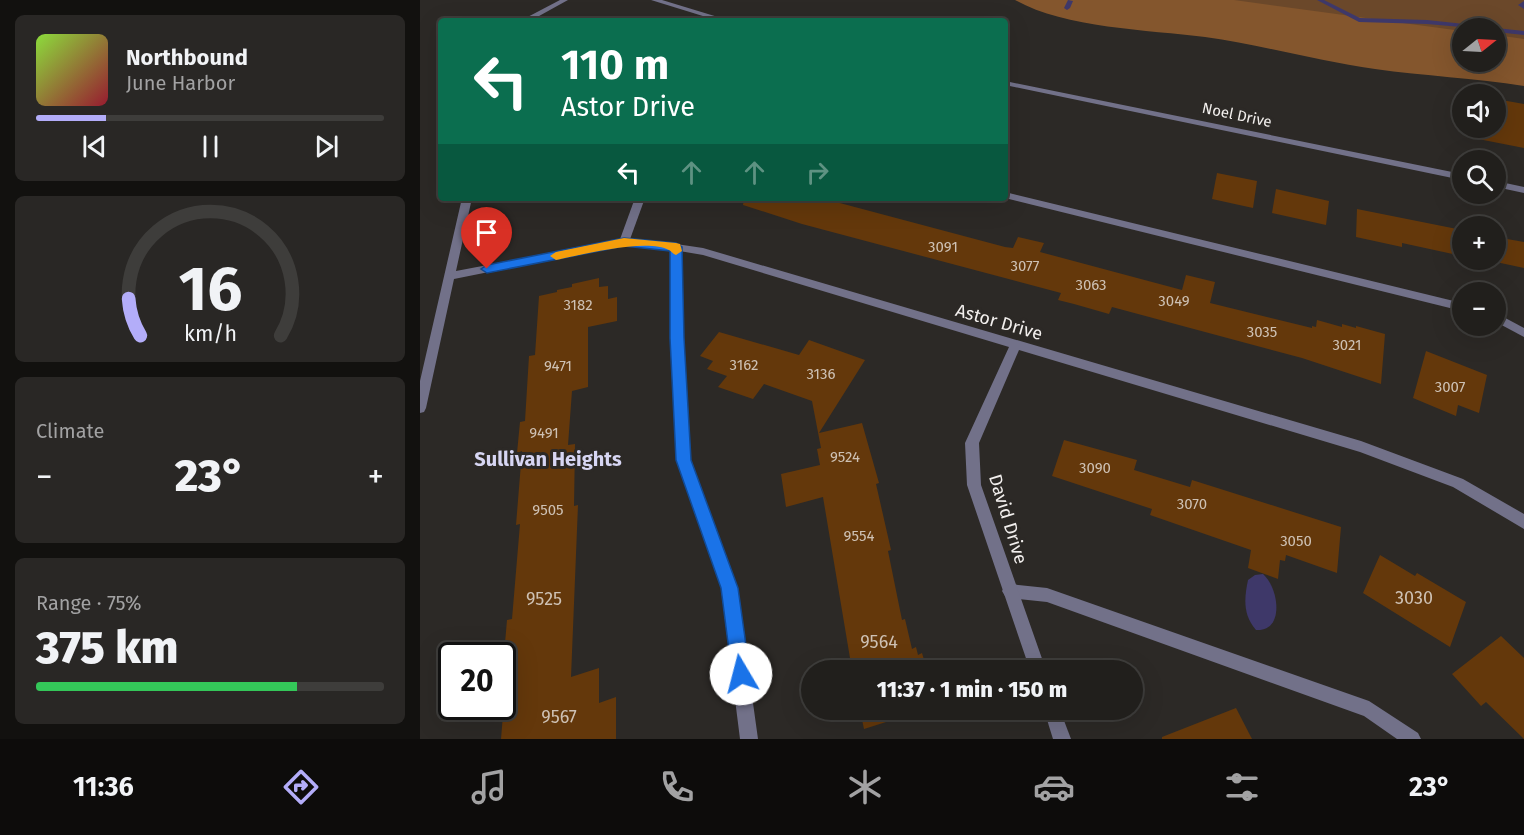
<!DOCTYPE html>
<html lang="en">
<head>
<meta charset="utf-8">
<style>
	body { margin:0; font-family:"Fira Sans",sans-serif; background:#292725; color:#f1f3f6; height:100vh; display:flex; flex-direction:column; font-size:22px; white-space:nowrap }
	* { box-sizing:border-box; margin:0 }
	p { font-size:20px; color:#a2a2a3 }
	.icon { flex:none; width:33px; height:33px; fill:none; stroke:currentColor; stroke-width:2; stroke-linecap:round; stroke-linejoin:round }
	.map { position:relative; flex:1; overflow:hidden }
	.side { display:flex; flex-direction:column; gap:15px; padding:15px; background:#12110f; width:420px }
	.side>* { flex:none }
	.top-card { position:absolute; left:18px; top:18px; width:570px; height:183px; border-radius:6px; box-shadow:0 6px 24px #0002,0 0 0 2px #3e3d3b; background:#0b6e4f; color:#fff; overflow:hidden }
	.needle { width:39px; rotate:72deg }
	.fabs { position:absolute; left:1032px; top:18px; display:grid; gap:12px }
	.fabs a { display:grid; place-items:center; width:54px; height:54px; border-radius:50%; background:#211f1c; box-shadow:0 6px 24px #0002,0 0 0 2px #3e3d3b; font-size:30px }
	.speed { position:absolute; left:18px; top:642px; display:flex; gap:12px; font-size:30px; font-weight:700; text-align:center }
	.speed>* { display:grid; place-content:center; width:78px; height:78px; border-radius:50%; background:#211f1c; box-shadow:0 6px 24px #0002,0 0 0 2px #3e3d3b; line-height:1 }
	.speed .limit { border:3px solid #111; border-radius:9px; background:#fff; color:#111 }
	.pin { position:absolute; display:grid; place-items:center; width:51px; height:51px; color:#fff; margin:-62px -26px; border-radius:50% 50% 50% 0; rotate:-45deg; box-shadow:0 0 6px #0007 }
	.pin .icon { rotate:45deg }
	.me { position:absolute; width:66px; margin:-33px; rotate:352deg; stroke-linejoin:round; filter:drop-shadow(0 0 4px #0008) }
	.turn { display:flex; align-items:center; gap:21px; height:126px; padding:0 24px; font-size:27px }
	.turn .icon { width:78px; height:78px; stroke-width:2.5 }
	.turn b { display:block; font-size:42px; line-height:51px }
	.lanes { display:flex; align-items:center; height:57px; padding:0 24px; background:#0003; justify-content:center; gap:30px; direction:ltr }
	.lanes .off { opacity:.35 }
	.big { font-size:45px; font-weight:800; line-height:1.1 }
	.side .widget { flex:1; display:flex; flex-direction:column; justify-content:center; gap:9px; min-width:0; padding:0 21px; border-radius:9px; background:#292725 }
	.side .dial { align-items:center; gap:0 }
	.dial svg { height:156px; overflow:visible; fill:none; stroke:#3e3d3b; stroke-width:7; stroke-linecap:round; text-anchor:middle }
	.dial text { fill:#f1f3f6; stroke:none }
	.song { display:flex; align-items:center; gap:18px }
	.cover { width:72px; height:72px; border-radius:9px; background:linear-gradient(135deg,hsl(90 70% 55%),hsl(350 70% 35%)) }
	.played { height:6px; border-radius:3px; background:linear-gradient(90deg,#b3adf9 20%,#3e3d3b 20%) }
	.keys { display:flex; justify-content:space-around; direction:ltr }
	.heat { display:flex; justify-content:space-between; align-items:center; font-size:33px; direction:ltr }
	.charge { height:9px; border-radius:4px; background:linear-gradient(90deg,#34c759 75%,#3e3d3b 0) }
	.trip { position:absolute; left:381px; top:660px; width:342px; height:60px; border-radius:30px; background:#211f1c; box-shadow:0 6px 24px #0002,0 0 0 2px #3e3d3b; font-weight:800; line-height:60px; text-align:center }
	.tab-bar { display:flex; height:96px; justify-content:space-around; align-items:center; background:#0d0c0b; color:#a2a2a3 }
	.tab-bar .icon { width:42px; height:42px }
	.tab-bar .current { color:#b3adf9 }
	.tab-bar b { font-size:27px; color:#f1f3f6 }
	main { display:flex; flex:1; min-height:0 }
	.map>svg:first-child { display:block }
	.green { fill:#6b482a }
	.forest { fill:#84562d }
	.water { fill:#3e3869 }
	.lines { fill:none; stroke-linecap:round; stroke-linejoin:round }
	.stream { fill:#3e3869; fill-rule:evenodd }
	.building { fill:#64380b }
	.lane { fill:#727189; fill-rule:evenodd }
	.street { fill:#727189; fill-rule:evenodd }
	.route { fill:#1a73e8; stroke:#114b97; stroke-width:1.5 }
	.slow { fill:#f59e0b }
	.labels { text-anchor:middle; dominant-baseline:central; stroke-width:6; stroke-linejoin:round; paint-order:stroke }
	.far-street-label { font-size:15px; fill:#f2efed; stroke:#2c2926 }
	.number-label { font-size:15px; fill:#cec1b4 }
	.street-label { font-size:18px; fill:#f2efed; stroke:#2c2926 }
	.near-number-label { font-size:18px; fill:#cec1b4 }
	.neighbourhood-label { font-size:20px; font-weight:bold; fill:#d7d6f3; stroke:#2c2926 }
</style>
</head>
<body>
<main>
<section class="side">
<div class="widget">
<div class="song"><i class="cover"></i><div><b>Northbound</b><p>June Harbor</p></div></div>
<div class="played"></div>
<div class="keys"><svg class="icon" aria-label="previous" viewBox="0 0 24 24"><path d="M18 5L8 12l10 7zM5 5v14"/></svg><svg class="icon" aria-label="pause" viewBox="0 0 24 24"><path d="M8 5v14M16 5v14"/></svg><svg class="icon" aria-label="next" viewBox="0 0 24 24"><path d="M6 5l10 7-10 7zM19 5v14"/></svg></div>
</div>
<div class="widget dial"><svg viewBox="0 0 100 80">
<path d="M14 69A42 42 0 1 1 86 69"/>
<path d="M14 69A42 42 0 0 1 8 50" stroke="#b3adf9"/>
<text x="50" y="56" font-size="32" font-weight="700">16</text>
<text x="50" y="72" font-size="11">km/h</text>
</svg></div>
<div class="widget"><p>Climate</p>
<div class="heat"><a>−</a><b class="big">23°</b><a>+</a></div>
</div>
<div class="widget"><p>Range · 75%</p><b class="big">375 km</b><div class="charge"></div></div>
</section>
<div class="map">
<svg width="1104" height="739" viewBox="0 0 1104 739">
	<rect width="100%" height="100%" fill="#2c2926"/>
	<path class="green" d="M 663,0 L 1104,0 L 1104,68 L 1076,62 L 1076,28 L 1042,28 L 1042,59 Z"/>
	<path class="forest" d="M 595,0 L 814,0 L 1042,31 L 1042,62 L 1076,62 L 1076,35 L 1104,39 L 1104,86 C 1055,78 1004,76 955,69 C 898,61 842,45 785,37 C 728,30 644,28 595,0 Z"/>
	<path class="water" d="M 843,574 C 859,588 865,632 836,630 C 823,615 824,599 828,580 L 835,575 Z"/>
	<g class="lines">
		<g class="stream">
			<path d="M 648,0 L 653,1 L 650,8 L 647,10 L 644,8 Z"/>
			<path d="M 897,0 L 904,0 L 940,18 L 1007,20 L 1063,26 L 1066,28 L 1052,28 L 1007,24 L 939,22 Z"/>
			<path d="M 1104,1 L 1104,9 L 1098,5 Z"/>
			<path d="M 1075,28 L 1076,28 L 1104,31 L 1104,35 L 1076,32 Z"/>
		</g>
	</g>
	<g class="building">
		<path d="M 1076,99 L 1104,104 L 1104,148 L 1048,137 L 1047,128 L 1076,128 Z"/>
		<path d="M 797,173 L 837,181 L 833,208 L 792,199 Z"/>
		<path d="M 856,189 L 909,201 L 906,225 L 852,213 Z"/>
		<path d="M 324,198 L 401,198 L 585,247 L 593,248 L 598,237 L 624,243 L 620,252 L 762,290 L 766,275 L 795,282 L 790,303 L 892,328 L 892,326 L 896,327 L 897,320 L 922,327 L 922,324 L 936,328 L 936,326 L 965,334 L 961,384 L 882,358 L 692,307 L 689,314 L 654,304 L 638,300 L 641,293 L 382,224 L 323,205 Z"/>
		<path d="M 937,209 L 1042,230 L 1042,256 L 982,243 L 982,247 L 936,237 Z"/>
		<path d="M 1076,237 L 1104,242 L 1104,268 L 1076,262 Z"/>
		<path d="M 179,278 L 179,287 L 188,286 L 188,299 L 197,297 L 197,321 L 168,327 L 168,387 L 152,391 L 148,445 L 155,444 L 154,506 L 158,505 L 151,677 L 179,668 L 179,703 L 196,697 L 196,739 L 81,739 L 87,665 L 83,666 L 87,620 L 92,619 L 100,524 L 96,525 L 102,451 L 97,453 L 100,422 L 105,421 L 109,356 L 115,355 L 119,296 L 137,292 L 137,290 L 152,287 L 152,284 Z"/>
		<path d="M 299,332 L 379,355 L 389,340 L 445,360 L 399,433 L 442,423 L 459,483 L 456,484 L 471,550 L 468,551 L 482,620 L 485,619 L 492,649 L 496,647 L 498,655 L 502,653 L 507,670 L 432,670 L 403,497 L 366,507 L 361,474 L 400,465 L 397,449 L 401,448 L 392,401 L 344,384 L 333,399 L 298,387 L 307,376 L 287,369 L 293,361 L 280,356 Z"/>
		<path d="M 1006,351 L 1067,375 L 1059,413 L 1038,405 L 1036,416 L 993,398 Z"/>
		<path d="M 644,440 L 717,460 L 714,470 L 770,487 L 772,480 L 921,527 L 917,573 L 866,555 L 865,561 L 860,560 L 858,579 L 828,568 L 831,550 L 730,515 L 732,509 L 632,476 Z"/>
		<path d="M 960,555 L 995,576 L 997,573 L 1046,602 L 1030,647 L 943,593 Z"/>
		<path d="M 1081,636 L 1104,658 L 1104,739 L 1066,702 L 1061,706 L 1032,674 Z"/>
		<path d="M 816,708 L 832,739 L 742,739 L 742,737 Z"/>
		<path d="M 440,710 L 504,710 L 444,729 Z"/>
	</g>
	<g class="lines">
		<g class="lane">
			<path d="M 585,192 L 1042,303 L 1042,311 L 585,198 Z"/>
			<path d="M 215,198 L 225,198 L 209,242 L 204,245 L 199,242 Z"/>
			<path d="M 256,244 L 261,247 L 263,338 L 271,460 L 317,588 L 338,739 L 320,739 L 301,588 L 257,460 L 251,338 L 251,247 Z"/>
			<path d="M 1076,313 L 1104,328 L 1104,337 L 1076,322 Z"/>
			<path d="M 590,584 L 627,588 L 949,701 L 998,733 L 1001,739 L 977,739 L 944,716 L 627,602 L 590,598 L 585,596 L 582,591 L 585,586 Z"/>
		</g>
		<g class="street">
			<path d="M 140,0 L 148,0 L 110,21 L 100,21 Z"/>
			<path d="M 231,0 L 242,0 L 311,21 L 299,21 Z"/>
			<path d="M 585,81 L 1042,174 L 1042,180 L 585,85 Z"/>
			<path d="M 1076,181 L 1104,187 L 1104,193 L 1076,187 Z"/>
			<path d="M 42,198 L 52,198 L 36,271 L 204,239 L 236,241 L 283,248 L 941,441 L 1043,479 L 1104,514 L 1104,529 L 1033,487 L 940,452 L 599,350 L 559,443 L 561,485 L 626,670 L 610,670 L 547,485 L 545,443 L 589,347 L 283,255 L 236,247 L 204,245 L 34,279 L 6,408 L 4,412 L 0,413 L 0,381 Z"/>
			<path d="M 624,710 L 640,710 L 651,739 L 633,739 Z"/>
		</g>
	</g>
	<path class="route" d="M 204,238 L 256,243 L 262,247 L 264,338 L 271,460 L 318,588 L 330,674 L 327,681 L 321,684 L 314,681 L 312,674 L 301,588 L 256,460 L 250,338 L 250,251 L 204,246 L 67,273 L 61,269 L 67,265 Z"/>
	<path class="slow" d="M 204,238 L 256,243 L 260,244 L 262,251 L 256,255 C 253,254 251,251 249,250 C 226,238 161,255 136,260 L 130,256 L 136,252 Z"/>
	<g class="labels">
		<g class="far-street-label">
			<text transform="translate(817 115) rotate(12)">Noel Drive</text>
		</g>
		<g class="number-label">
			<text x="523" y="247">3091</text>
			<text x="605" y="266">3077</text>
			<text x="671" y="285">3063</text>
			<text x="754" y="301">3049</text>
			<text x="158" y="305">3182</text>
			<text x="842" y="332">3035</text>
			<text x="927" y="345">3021</text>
			<text x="324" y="365">3162</text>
			<text x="138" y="366">9471</text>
			<text x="401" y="374">3136</text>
			<text x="1030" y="387">3007</text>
			<text x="124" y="433">9491</text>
			<text x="425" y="457">9524</text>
			<text x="675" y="468">3090</text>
			<text x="772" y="504">3070</text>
			<text x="128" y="510">9505</text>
			<text x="439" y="536">9554</text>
			<text x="876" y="541">3050</text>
		</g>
		<g class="street-label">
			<text transform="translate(579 322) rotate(16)">Astor Drive</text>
			<text transform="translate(588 519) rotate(73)">David Drive</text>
		</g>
		<g class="near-number-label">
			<text x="994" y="598">3030</text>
			<text x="124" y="599">9525</text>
			<text x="459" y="642">9564</text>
			<text x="139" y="717">9567</text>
		</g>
		<g class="neighbourhood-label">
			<text x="128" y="459">Sullivan Heights</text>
		</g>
	</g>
</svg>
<div class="fabs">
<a><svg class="needle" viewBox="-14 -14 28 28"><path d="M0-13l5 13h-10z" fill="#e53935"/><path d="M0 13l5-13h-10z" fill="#a2a2a3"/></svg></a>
<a><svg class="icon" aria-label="sound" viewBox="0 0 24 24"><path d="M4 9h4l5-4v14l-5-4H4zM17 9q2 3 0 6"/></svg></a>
<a><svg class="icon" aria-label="search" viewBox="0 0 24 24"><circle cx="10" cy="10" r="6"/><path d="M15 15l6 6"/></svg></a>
<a>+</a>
<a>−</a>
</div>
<div class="speed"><div class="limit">20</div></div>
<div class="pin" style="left:67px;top:269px;background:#d93025"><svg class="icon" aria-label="arrive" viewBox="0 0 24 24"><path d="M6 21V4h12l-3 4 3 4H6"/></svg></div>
<svg class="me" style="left:321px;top:674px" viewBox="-20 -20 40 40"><circle r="19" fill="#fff"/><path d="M0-13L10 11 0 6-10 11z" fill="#1a73e8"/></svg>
<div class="trip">11:37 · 1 min · 150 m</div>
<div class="top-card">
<div class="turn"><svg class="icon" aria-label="left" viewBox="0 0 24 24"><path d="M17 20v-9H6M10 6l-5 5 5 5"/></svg><div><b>110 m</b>Astor Drive</div></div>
<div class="lanes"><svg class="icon" aria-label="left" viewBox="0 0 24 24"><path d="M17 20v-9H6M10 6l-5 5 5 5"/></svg><svg class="icon off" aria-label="ahead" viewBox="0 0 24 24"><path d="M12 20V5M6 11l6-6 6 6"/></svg><svg class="icon off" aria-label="ahead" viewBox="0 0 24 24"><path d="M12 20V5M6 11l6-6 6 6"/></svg><svg class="icon off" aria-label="right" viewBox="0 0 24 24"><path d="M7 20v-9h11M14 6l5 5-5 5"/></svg></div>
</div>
</div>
</main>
<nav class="tab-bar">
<b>11:36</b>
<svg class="icon current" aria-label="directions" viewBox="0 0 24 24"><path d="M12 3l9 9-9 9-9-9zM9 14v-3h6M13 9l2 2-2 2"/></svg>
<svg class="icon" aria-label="music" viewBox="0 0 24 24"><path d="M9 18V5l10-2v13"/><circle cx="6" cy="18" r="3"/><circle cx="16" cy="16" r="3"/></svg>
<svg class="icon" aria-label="phone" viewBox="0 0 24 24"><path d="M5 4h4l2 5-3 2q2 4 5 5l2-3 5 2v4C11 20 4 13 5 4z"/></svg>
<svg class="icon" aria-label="climate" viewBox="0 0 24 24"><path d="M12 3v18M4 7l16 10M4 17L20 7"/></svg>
<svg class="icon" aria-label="car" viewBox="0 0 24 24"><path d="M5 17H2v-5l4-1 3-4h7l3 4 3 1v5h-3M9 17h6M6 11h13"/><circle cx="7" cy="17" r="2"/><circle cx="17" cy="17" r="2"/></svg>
<svg class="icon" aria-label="filters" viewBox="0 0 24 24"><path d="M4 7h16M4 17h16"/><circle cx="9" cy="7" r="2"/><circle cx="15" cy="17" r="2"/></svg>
<b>23°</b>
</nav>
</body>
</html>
